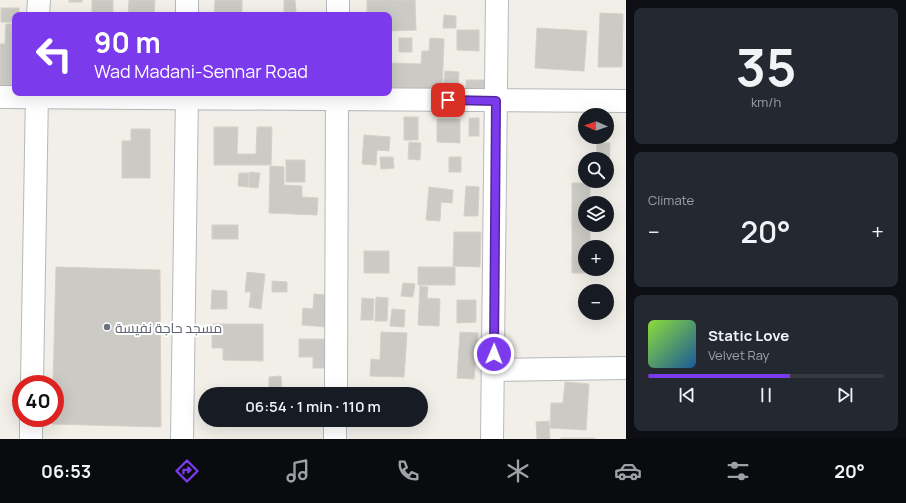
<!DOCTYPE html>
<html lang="en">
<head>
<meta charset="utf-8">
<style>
	body { margin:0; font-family:Manrope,Cairo,sans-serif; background:#242831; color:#f1f3f6; height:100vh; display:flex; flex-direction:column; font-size:15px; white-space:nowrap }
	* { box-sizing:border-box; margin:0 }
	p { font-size:13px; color:#9ea1a6 }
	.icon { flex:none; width:22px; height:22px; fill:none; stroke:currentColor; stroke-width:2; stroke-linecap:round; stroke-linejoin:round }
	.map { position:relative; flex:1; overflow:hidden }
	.panel { display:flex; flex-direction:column; gap:8px; padding:8px; background:#0d0f14; width:280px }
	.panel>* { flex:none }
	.hud { position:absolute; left:12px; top:12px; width:380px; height:84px; border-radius:8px; box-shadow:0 4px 16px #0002; background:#7c3aed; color:#fff; overflow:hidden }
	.needle { width:26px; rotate:272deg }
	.fabs { position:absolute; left:578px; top:108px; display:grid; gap:8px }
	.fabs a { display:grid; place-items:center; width:36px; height:36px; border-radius:50%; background:#171b24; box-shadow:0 4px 16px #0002; font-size:20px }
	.speed { position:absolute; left:12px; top:375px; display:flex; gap:8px; font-size:20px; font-weight:700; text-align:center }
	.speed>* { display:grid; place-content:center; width:52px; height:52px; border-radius:50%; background:#171b24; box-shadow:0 4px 16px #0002; line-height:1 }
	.speed .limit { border:6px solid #d22; background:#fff; color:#111 }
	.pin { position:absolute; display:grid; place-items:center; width:34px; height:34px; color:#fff; margin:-17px; border-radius:8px; box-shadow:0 2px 6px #0006 }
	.me { position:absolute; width:44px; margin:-22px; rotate:1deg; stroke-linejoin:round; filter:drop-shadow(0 0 3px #0008) }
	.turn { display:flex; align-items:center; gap:14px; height:84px; padding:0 16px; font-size:18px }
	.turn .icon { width:52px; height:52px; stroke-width:2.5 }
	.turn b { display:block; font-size:28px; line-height:34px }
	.big { font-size:30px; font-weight:600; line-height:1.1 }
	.panel .card { flex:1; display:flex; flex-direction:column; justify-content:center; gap:6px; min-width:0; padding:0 14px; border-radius:8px; background:#242831 }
	.panel .dial { align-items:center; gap:0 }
	.dial b { font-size:52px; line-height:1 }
	.song { display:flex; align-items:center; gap:12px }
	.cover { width:48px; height:48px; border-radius:6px; background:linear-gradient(135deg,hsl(90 70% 55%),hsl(210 70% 35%)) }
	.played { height:4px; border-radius:2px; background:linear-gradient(90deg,#7c3aed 60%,#363941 60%) }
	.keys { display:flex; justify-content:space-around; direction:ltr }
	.heat { display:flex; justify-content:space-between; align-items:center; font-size:22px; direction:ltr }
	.trip { position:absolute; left:198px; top:387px; width:230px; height:40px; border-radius:20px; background:#171b24; box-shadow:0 4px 16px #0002; font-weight:600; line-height:40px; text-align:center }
	.dock { display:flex; height:64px; justify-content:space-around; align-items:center; background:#090b0e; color:#9ea1a6 }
	.dock .icon { width:28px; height:28px }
	.dock .active { color:#7c3aed }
	.dock b { font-size:18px; color:#f1f3f6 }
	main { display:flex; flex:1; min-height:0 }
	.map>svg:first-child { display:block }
	.building { fill:#cccac5; stroke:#d6d1c6 }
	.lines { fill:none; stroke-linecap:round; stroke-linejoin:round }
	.street-casing { stroke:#b5b8bc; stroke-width:24 }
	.secondary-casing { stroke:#b6babf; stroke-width:24 }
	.street { stroke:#fff; stroke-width:22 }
	.secondary { stroke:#fff; stroke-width:22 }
	.route-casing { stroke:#51269a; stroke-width:10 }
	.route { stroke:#7c3aed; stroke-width:7 }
	.worship-dot { fill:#6b7280; stroke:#fff; stroke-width:1.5 }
	.labels { text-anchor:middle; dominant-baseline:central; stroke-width:4; stroke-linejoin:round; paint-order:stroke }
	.worship-label { font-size:14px; fill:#5b616d; stroke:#fff; text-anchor:start }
</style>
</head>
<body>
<main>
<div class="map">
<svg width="626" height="439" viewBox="0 0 626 439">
	<rect width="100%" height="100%" fill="#f1efe8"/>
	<g class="building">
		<rect x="69" y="0" width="13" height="2"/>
		<rect x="92" y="0" width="21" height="15"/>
		<path d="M 129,0 L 155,0 L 154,15 L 128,15 Z"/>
		<path d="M 215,0 L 242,0 L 242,15 L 214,15 Z"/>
		<path d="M 284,0 L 295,0 L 296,12 L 284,12 Z"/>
		<path d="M 367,0 L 415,0 L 416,30 L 389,31 L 389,15 L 382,15 L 382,12 L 367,12 Z"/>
		<path d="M 1,8 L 19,8 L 19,15 L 15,15 L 15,22 L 1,22 Z"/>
		<path d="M 600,13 L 623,14 L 622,67 L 598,67 Z"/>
		<path d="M 444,15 L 456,16 L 456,28 L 443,28 Z"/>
		<path d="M 6,24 L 15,24 L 15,50 L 13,49 L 12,88 L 0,87 L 0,44 L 5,44 Z"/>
		<path d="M 537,28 L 587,31 L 584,71 L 535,68 Z"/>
		<path d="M 457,30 L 479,30 L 479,51 L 457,50 Z"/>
		<rect x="399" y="38" width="13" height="14"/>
		<path d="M 430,38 L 444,39 L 442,92 L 390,89 L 391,63 L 421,64 L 422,51 L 429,51 Z"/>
		<path d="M 445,71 L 459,72 L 458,92 L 443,91 Z"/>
		<rect x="466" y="80" width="19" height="12"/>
		<rect x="404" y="117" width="14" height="23"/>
		<rect x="469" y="118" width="10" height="18"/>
		<path d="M 437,119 L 460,119 L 460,143 L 437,142 Z"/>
		<path d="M 214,127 L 238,127 L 237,154 L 256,154 L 257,127 L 272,127 L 271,165 L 214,165 Z"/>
		<path d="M 131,129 L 150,129 L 150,178 L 122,178 L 122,141 L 131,141 Z"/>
		<path d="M 364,135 L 390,137 L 389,151 L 377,150 L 376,165 L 362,164 Z"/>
		<path d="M 409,142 L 421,143 L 420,160 L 408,159 Z"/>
		<path d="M 597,143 L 610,143 L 609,167 L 607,167 L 607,159 L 596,159 Z"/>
		<path d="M 380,157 L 393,157 L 394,168 L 381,169 Z"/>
		<rect x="449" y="157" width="12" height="15"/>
		<rect x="286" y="160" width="19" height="22"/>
		<path d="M 270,166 L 284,167 L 284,185 L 302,186 L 302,197 L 318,198 L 317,215 L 269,213 Z"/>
		<path d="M 250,172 L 260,173 L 258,188 L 249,187 Z"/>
		<path d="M 239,173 L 249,173 L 248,187 L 238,186 Z"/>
		<path d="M 572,183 L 590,183 L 590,203 L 585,203 L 585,225 L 590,225 L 590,247 L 585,247 L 585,269 L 590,269 L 590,273 L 572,273 Z"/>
		<path d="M 466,186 L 479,187 L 478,216 L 464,216 Z"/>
		<path d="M 429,187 L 453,190 L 452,203 L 441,202 L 440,221 L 426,220 Z"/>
		<rect x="212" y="225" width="26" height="14"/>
		<path d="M 454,232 L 481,232 L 480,267 L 453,266 Z"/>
		<rect x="364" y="251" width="25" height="22"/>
		<path d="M 56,267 L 160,270 L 161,427 L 52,424 L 52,418 L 55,418 L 55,384 L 53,384 Z"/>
		<rect x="418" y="267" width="37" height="18"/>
		<path d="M 247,272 L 265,274 L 261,309 L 249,307 L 251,292 L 245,292 Z"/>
		<path d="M 272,281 L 287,282 L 287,292 L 272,292 Z"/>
		<path d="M 403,283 L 415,284 L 413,297 L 401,296 Z"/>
		<path d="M 420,286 L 428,287 L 427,298 L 440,299 L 439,326 L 418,325 Z"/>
		<path d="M 212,290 L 227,291 L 227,309 L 211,309 Z"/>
		<path d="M 314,294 L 328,295 L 326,327 L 302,325 L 303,308 L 313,309 Z"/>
		<path d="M 376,297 L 388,298 L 387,321 L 375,321 Z"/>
		<path d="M 362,298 L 374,299 L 373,320 L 361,320 Z"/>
		<path d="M 457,300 L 476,300 L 476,322 L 457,323 Z"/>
		<path d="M 392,309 L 405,310 L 404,327 L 390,326 Z"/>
		<path d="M 212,324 L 263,324 L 263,361 L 223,360 L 223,348 L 212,348 Z"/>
		<path d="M 381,332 L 407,333 L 404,377 L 370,376 L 371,359 L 380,360 Z"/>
		<path d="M 460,332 L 478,333 L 474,379 L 457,378 Z"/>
		<path d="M 299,339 L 327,339 L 327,368 L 313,368 L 313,357 L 299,357 Z"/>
		<path d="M 281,376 L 282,390 L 269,391 L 269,377 Z"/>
		<path d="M 565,382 L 589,384 L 586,430 L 550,428 L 551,403 L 563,403 Z"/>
		<path d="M 211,420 L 247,420 L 247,425 L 211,424 Z"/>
		<path d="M 549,421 L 550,439 L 537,439 L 536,422 Z"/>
		<rect x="561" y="438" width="34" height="1"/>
	</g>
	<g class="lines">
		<defs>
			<g id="street">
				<path d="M 38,15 L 39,0"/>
				<path d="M 187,15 L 187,0"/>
				<path d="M 338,15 L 338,0"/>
				<path d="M 0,97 L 626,101"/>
				<path d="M 493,370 L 626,368"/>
				<path d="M 32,384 L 37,93"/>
				<path d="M 336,394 L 337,93"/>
				<path d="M 31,439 L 31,418"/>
				<path d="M 182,439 L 187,93"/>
				<path d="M 335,439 L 335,420"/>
			</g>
			<path id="secondary" d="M 492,439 L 497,0"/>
		</defs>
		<use href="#street" class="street-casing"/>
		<use href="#secondary" class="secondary-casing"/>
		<use href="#street" class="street"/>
		<use href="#secondary" class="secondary"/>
	</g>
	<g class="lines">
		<defs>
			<path id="route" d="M 448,100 L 496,101 L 494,354"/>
		</defs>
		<use href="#route" class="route-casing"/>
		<use href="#route" class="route"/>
	</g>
	<circle class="worship-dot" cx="107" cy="327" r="4"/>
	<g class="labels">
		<g class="worship-label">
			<text x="115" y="327">مسجد حاجة نفيسة</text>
		</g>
	</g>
</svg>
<div class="fabs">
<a><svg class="needle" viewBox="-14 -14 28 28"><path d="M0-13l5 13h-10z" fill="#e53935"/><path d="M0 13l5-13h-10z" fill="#9ea1a6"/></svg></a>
<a><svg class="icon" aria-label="search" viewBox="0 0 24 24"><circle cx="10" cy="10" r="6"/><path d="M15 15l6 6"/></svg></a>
<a><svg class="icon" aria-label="layers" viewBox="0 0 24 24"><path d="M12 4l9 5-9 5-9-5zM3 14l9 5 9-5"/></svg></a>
<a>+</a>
<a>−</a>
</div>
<div class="speed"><div class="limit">40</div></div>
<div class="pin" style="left:448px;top:100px;background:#d93025"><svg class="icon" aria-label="arrive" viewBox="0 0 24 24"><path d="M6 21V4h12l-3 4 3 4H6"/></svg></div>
<svg class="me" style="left:494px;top:354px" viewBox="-20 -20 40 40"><circle r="17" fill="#7c3aed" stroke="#fff" stroke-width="3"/><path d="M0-11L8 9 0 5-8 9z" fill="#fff"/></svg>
<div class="trip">06:54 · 1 min · 110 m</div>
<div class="hud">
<div class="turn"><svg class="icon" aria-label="left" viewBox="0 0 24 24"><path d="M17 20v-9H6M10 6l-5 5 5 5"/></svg><div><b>90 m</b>Wad Madani-Sennar Road</div></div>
</div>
</div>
<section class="panel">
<div class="card dial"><b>35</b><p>km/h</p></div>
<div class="card"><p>Climate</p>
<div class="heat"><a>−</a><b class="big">20°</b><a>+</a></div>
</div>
<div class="card">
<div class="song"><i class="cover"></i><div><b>Static Love</b><p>Velvet Ray</p></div></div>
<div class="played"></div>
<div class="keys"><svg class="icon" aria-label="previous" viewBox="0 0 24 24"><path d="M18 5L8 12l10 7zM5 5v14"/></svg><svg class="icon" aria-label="pause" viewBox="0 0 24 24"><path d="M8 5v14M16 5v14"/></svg><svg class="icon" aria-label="next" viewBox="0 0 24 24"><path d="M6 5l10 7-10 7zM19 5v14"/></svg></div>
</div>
</section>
</main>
<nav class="dock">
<b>06:53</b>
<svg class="icon active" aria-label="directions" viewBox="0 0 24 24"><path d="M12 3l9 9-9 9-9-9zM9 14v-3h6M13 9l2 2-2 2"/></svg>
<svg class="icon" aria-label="music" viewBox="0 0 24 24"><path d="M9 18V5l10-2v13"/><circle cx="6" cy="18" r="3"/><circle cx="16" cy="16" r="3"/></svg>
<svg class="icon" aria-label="phone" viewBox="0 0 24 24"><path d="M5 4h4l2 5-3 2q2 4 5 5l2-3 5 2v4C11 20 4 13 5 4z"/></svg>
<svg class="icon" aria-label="climate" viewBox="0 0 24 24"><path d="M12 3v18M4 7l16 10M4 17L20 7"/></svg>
<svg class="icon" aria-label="car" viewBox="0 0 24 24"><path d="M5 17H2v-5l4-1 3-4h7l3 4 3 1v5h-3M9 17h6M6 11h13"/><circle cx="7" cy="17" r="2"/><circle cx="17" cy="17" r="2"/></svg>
<svg class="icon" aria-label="filters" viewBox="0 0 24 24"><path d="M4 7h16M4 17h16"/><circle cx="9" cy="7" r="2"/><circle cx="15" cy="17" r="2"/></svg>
<b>20°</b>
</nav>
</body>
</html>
